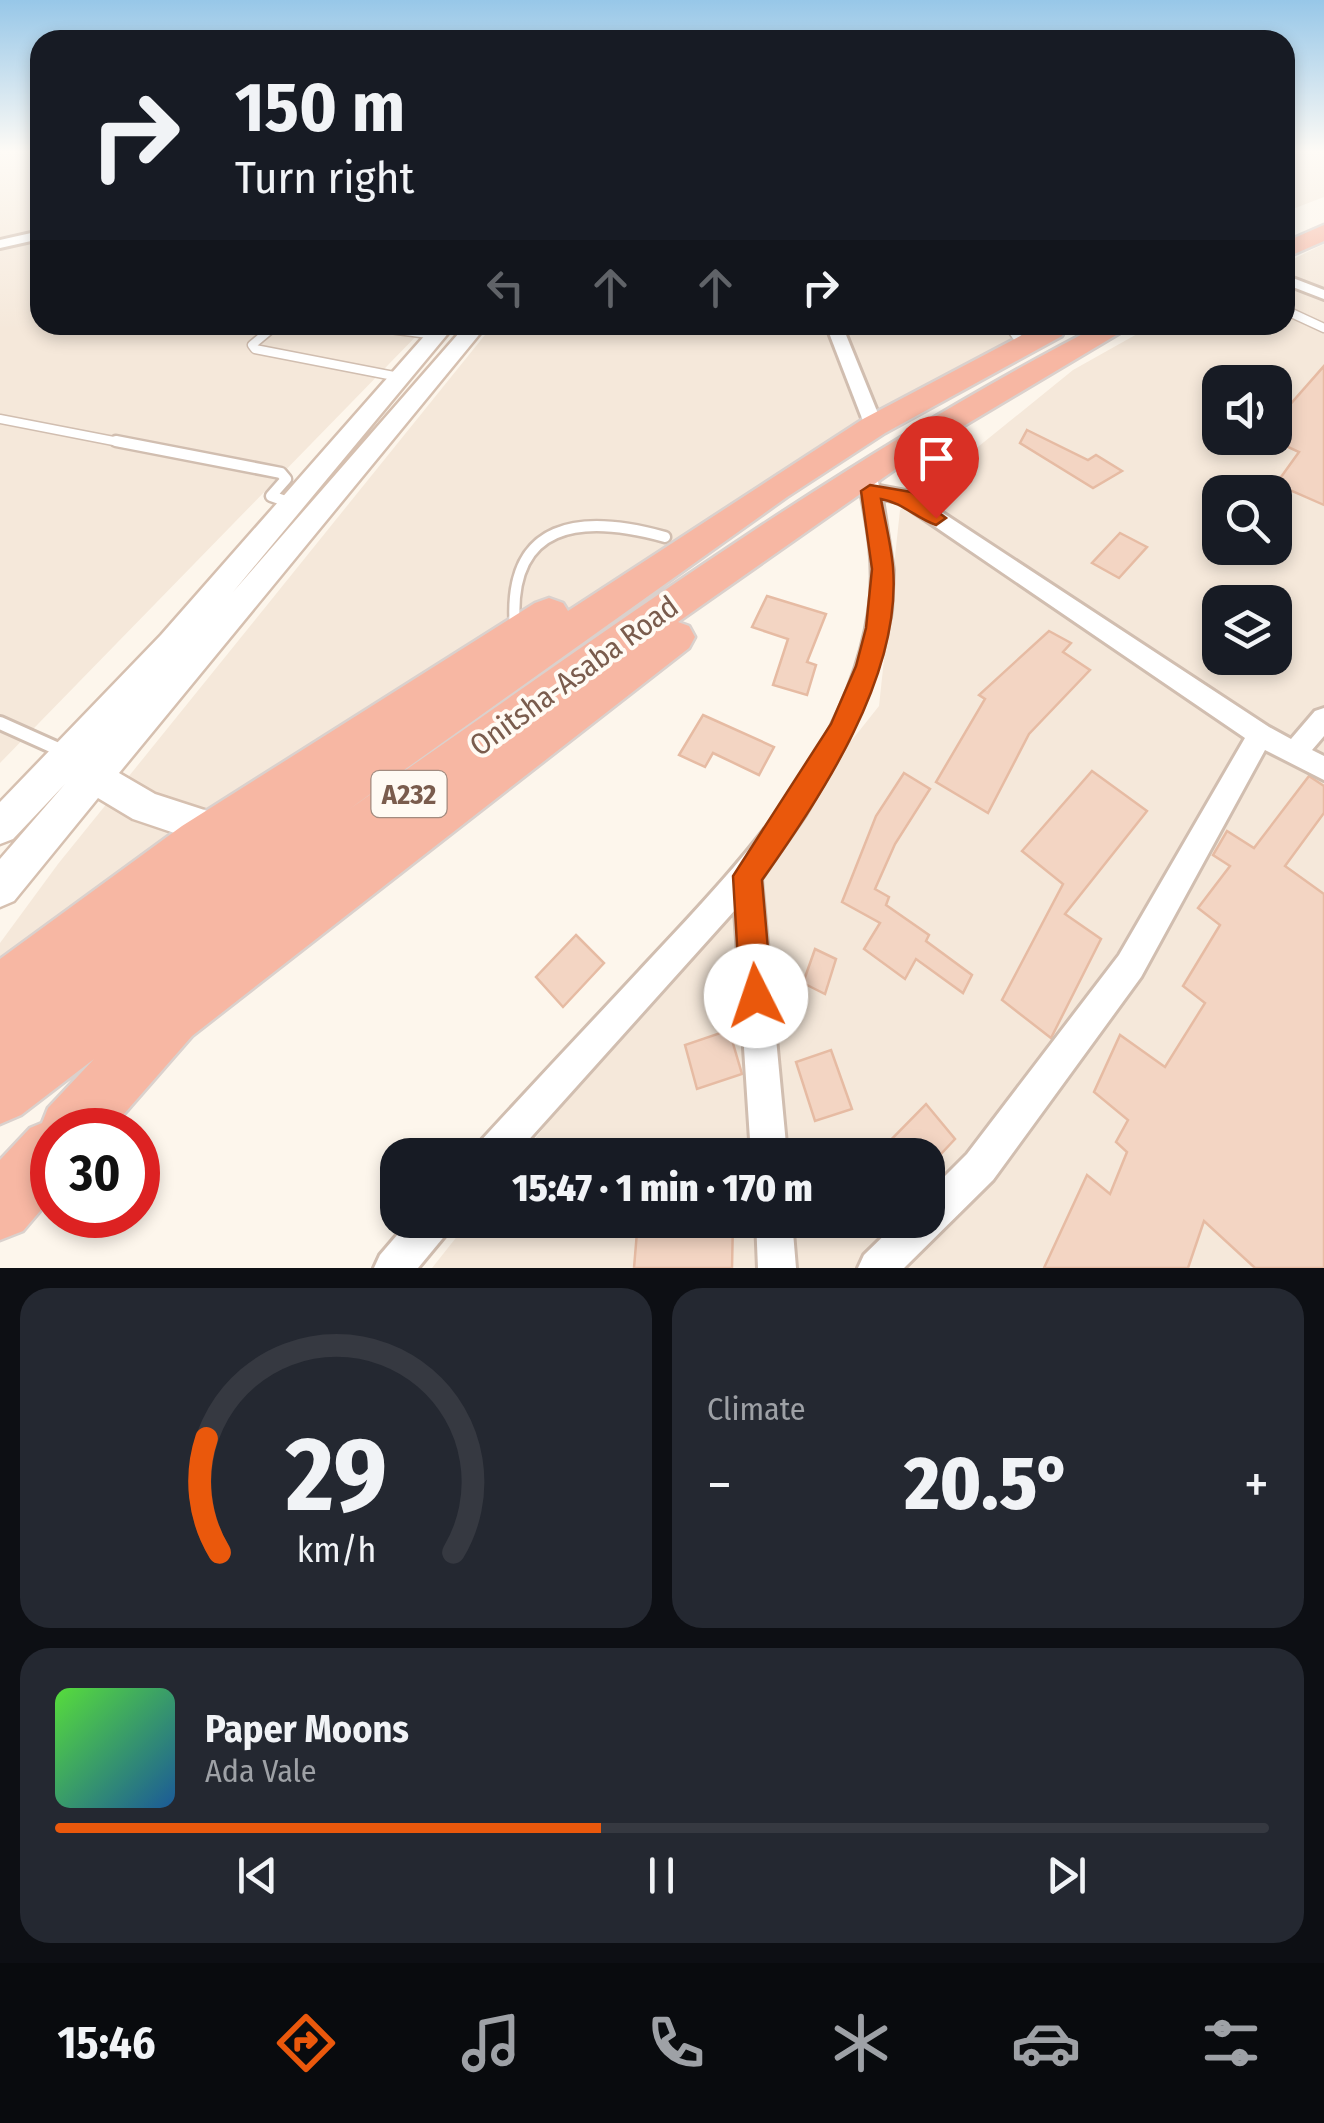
<!DOCTYPE html>
<html lang="en">
<head>
<meta charset="utf-8">
<style>
	body { margin:0; font-family:"Fira Sans Condensed",sans-serif; background:#242831; color:#f1f3f6; height:100vh; display:flex; flex-direction:column; font-size:38px; white-space:nowrap }
	* { box-sizing:border-box; margin:0 }
	p { font-size:32px; color:#9ea1a6 }
	.icon { flex:none; width:55px; height:55px; fill:none; stroke:currentColor; stroke-width:2; stroke-linecap:round; stroke-linejoin:round }
	.map { position:relative; height:1268px; overflow:hidden }
	.sheet { display:flex; flex-direction:column; gap:20px; padding:20px; background:#0d0f14; flex:1 }
	.sheet>* { flex:none }
	.top-card { position:absolute; left:30px; top:30px; width:1265px; height:305px; border-radius:30px; box-shadow:0 5px 15px #0003; background:#171b24; color:#f1f3f6; overflow:hidden }
	.fabs { position:absolute; left:1202px; top:365px; display:grid; gap:20px }
	.fabs a { display:grid; place-items:center; width:90px; height:90px; border-radius:20px; background:#171b24; box-shadow:0 5px 15px #0003; font-size:50px }
	.speed { position:absolute; left:30px; top:1108px; display:flex; gap:20px; font-size:50px; font-weight:700; text-align:center }
	.speed>* { display:grid; place-content:center; width:130px; height:130px; border-radius:50%; background:#171b24; box-shadow:0 5px 15px #0003; line-height:1 }
	.speed .limit { border:15px solid #d22; background:#fff; color:#111 }
	.pin { position:absolute; display:grid; place-items:center; width:85px; height:85px; color:#fff; margin:-102px -42px; border-radius:50% 50% 50% 0; rotate:-45deg; box-shadow:0 0 10px #0007 }
	.pin .icon { rotate:45deg }
	.me { position:absolute; width:110px; margin:-55px; rotate:356deg; stroke-linejoin:round; filter:drop-shadow(0 0 8px #0008) }
	.turn { display:flex; align-items:center; gap:35px; height:210px; padding:0 40px; font-size:45px }
	.turn .icon { width:130px; height:130px; stroke-width:2.5 }
	.turn b { display:block; font-size:70px; line-height:85px }
	.lanes { display:flex; align-items:center; height:95px; padding:0 40px; background:#0003; justify-content:center; gap:50px; direction:ltr }
	.lanes .off { opacity:.35 }
	.big { font-size:75px; font-weight:800; line-height:1.1 }
	.sheet .card { flex:1; display:flex; flex-direction:column; justify-content:center; gap:15px; min-width:0; padding:0 35px; border-radius:30px; background:#242831 }
	.sheet .dial { align-items:center; gap:0 }
	.dial svg { height:260px; overflow:visible; fill:none; stroke:#363941; stroke-width:7; stroke-linecap:round; text-anchor:middle }
	.dial text { fill:#f1f3f6; stroke:none }
	.song { display:flex; align-items:center; gap:30px }
	.cover { width:120px; height:120px; border-radius:15px; background:linear-gradient(135deg,hsl(110 70% 55%),hsl(210 70% 35%)) }
	.played { height:10px; border-radius:5px; background:linear-gradient(90deg,#ea580c 45%,#363941 45%) }
	.keys { display:flex; justify-content:space-around; direction:ltr }
	.heat { display:flex; justify-content:space-between; align-items:center; font-size:55px; direction:ltr }
	.sheet .tiles { flex:1; display:grid; gap:20px; grid-template-columns:1fr 1fr }
	.card:last-child { grid-column:span 2 }
	.trip { position:absolute; left:380px; top:1138px; width:565px; height:100px; border-radius:30px; background:#171b24; box-shadow:0 5px 15px #0003; font-weight:800; line-height:100px; text-align:center }
	.dock { display:flex; height:160px; justify-content:space-around; align-items:center; background:#090b0e; color:#9ea1a6 }
	.dock .icon { width:70px; height:70px }
	.dock .selected { color:#ea580c }
	.dock b { font-size:45px; color:#f1f3f6 }
	.map>svg:first-child { display:block }
	.residential { fill:#f5e8da; fill-rule:evenodd }
	.building { fill:#f3d5c3; stroke:#e6bba3; stroke-width:2.5 }
	.lines { fill:none; stroke-linecap:round; stroke-linejoin:round }
	.lane-far2-casing { stroke:#d1beb0; stroke-width:11 }
	.lane-far1-casing { stroke:#d1beb0; stroke-width:15 }
	.lane-casing { stroke:#d1beb0; stroke-width:18 }
	.street-casing { stroke:#d1beb0; stroke-width:6 }
	.secondary-casing { stroke:#d6c0b0; stroke-width:5 }
	.highway-casing { stroke:#dad1cd; stroke-width:5 }
	.lane-far2 { stroke:#fff; stroke-width:8 }
	.lane-far1 { stroke:#fff; stroke-width:10 }
	.lane { stroke:#fff; stroke-width:12 }
	.street { fill:#fff; fill-rule:evenodd }
	.secondary { fill:#fff; fill-rule:evenodd }
	.highway { fill:#f7b7a3; fill-rule:evenodd }
	.route { fill:#ea580c; stroke:#983908; stroke-width:2.5 }
	.labels { text-anchor:middle; dominant-baseline:central; stroke-width:8; stroke-linejoin:round; paint-order:stroke }
	.shield { fill:#fffaf3; stroke:#a28b7f; stroke-width:2.5 }
	.shield-label { font-size:28px; font-weight:bold; fill:#7a5c4d }
	.street-label { font-size:30px; fill:#7a5c4d; stroke:#fffaf3 }
</style>
</head>
<body>
<div class="map">
<svg width="1324" height="1268" viewBox="0 0 1324 1268">
	<rect width="100%" height="100%" fill="#fdf6ec"/>
	<g class="residential">
		<path d="M 0,152 L 40,152 L 40,325 L 427,325 L 0,763 Z"/>
		<path d="M 1285,152 L 1324,152 L 1324,197 L 1285,212 Z"/>
		<path d="M 1324,244 L 1324,1268 L 432,1268 L 470,1220 L 928,1220 L 928,1155 L 522,1155 L 879,706 L 900,510 L 1073,370 L 1146,329 L 1155,325 L 1285,325 L 1285,263 ZM 1220,382 L 1275,382 L 1275,438 L 1220,438 ZM 1220,492 L 1275,492 L 1275,548 L 1220,548 ZM 1220,602 L 1275,602 L 1275,658 L 1220,658 Z"/>
		<path d="M 493,325 L 1043,325 L 0,996 L 0,943 L 58,864 Z"/>
	</g>
	<g class="building">
		<path d="M 1324,366 L 1324,505 L 1276,484 L 1299,452 L 1275,441 L 1275,403 L 1287,408 Z"/>
		<path d="M 1027,430 L 1088,460 L 1096,455 L 1122,471 L 1093,488 L 1020,443 Z"/>
		<path d="M 1120,533 L 1147,547 L 1119,578 L 1092,563 Z"/>
		<path d="M 767,596 L 826,614 L 807,662 L 816,665 L 807,695 L 773,685 L 788,639 L 752,627 Z"/>
		<path d="M 1049,631 L 1071,643 L 1063,652 L 1090,670 L 1029,734 L 988,813 L 936,782 L 985,699 L 979,695 Z"/>
		<path d="M 703,715 L 774,747 L 759,775 L 713,753 L 705,767 L 679,755 Z"/>
		<path d="M 1092,771 L 1147,811 L 1065,914 L 1101,939 L 1051,1038 L 1002,1000 L 1063,884 L 1022,851 Z"/>
		<path d="M 904,773 L 930,789 L 895,844 L 875,889 L 889,897 L 886,905 L 929,935 L 926,941 L 972,975 L 963,993 L 916,959 L 905,979 L 864,949 L 880,923 L 842,902 L 876,816 Z"/>
		<path d="M 1309,776 L 1324,786 L 1324,813 L 1285,866 L 1324,894 L 1324,1268 L 1255,1268 L 1204,1221 L 1188,1268 L 1044,1268 L 1087,1175 L 1110,1194 L 1127,1152 L 1116,1142 L 1128,1120 L 1094,1092 L 1120,1035 L 1165,1067 L 1205,1003 L 1183,986 L 1220,925 L 1198,908 L 1230,866 L 1213,855 L 1227,831 L 1254,848 Z"/>
		<path d="M 576,935 L 604,963 L 563,1007 L 536,977 Z"/>
		<path d="M 815,949 L 836,959 L 825,994 L 803,983 Z"/>
		<path d="M 729,1030 L 742,1074 L 697,1089 L 685,1045 Z"/>
		<path d="M 831,1050 L 852,1109 L 815,1121 L 796,1062 Z"/>
		<path d="M 926,1104 L 955,1139 L 940,1155 L 876,1155 Z"/>
		<path d="M 638,1220 L 733,1220 L 732,1268 L 634,1268 Z"/>
	</g>
	<g class="lines">
		<defs>
			<g id="lane-far2">
				<path d="M 1285,310 L 1324,328"/>
				<path d="M 276,325 L 252,345 L 255,349 L 399,377"/>
				<path d="M 359,325 L 436,335"/>
				<path d="M 1008,325 L 1023,345"/>
				<path d="M 0,419 L 129,444"/>
			</g>
			<g id="lane-far1">
				<path d="M 116,441 L 281,473 L 286,479 L 271,496 L 294,504"/>
				<path d="M 515,629 C 506,520 582,514 665,537"/>
			</g>
			<path id="lane" d="M 0,723 L 67,753"/>
			<g id="street">
				<path d="M 40,231 L 40,239 L 0,248 L 0,240 Z"/>
				<path d="M 1285,275 L 1324,290 L 1324,299 L 1285,284 Z"/>
				<path d="M 826,325 L 842,325 L 883,426 L 880,430 L 874,431 L 865,426 Z"/>
				<path d="M 866,464 L 875,470 L 879,486 L 911,492 L 1269,727 L 1291,739 L 1315,711 L 1324,708 L 1324,736 L 1312,750 L 1324,756 L 1324,780 L 1265,750 L 1141,977 L 993,1180 L 904,1268 L 858,1268 L 864,1255 L 900,1220 L 928,1220 L 928,1193 L 967,1154 L 1119,955 L 1245,738 L 899,502 L 882,499 L 893,570 L 891,612 L 882,654 L 848,740 L 805,815 L 761,879 L 787,1155 L 751,1155 L 735,910 L 515,1155 L 473,1155 L 479,1143 C 532,1085 586,1028 639,971 C 734,869 847,756 869,612 C 877,563 866,518 857,470 Z"/>
				<path d="M 410,1220 L 452,1220 L 447,1233 L 418,1268 L 374,1268 L 380,1255 Z"/>
				<path d="M 756,1220 L 792,1220 L 796,1268 L 758,1268 Z"/>
			</g>
			<path id="secondary" d="M 434,325 L 455,325 L 233,592 L 466,325 L 487,325 L 119,773 L 155,794 L 229,818 L 234,830 L 229,842 L 216,847 L 133,819 L 98,798 L 14,901 L 0,907 L 0,859 L 65,784 L 13,839 L 0,844 L 0,802 L 161,635 Z"/>
			<g id="highway">
				<path d="M 1324,225 L 1324,241 L 1285,258 L 1285,242 Z"/>
				<path d="M 1041,325 L 1062,325 L 1065,330 L 1062,336 L 885,433 L 787,497 L 348,810 C 593,641 834,462 1100,325 L 1133,325 L 920,452 L 678,622 L 689,626 L 695,637 L 689,648 L 192,1036 L 110,1130 L 52,1130 L 52,1197 L 23,1231 L 0,1240 L 0,1160 L 30,1128 L 42,1123 L 48,1108 L 94,1059 L 21,1115 L 0,1124 L 0,959 L 182,826 L 535,603 L 549,598 L 563,603 L 568,611 L 863,419 Z"/>
			</g>
		</defs>
		<use href="#lane-far2" class="lane-far2-casing"/>
		<use href="#lane-far1" class="lane-far1-casing"/>
		<use href="#lane" class="lane-casing"/>
		<use href="#street" class="street-casing"/>
		<use href="#secondary" class="secondary-casing"/>
		<use href="#highway" class="highway-casing"/>
		<use href="#lane-far2" class="lane-far2"/>
		<use href="#lane-far1" class="lane-far1"/>
		<use href="#lane" class="lane"/>
		<use href="#street" class="street"/>
		<use href="#secondary" class="secondary"/>
		<use href="#highway" class="highway"/>
	</g>
	<linearGradient id="sky" x2="0" y2="1"><stop stop-color="#97c7e8"/><stop offset="0.46" stop-color="#fefbf6"/><stop offset="1" stop-color="#fefbf6" stop-opacity="0"/></linearGradient>
	<rect width="1324" height="330" fill="url(#sky)"/>
	<path class="route" d="M 870,485 L 911,492 L 946,518 L 936,525 C 916,518 903,503 881,499 C 885,521 891,544 893,567 C 902,676 822,795 762,880 L 772,996 L 767,1007 L 756,1011 L 745,1007 L 740,996 L 733,876 L 831,724 L 856,666 L 866,628 L 872,569 L 861,491 Z"/>
	<g class="labels">
		<rect class="shield" x="371.5" y="771" width="75" height="46" rx="8"/>
		<g class="shield-label">
			<text x="409" y="794">A232</text>
		</g>
		<g class="street-label">
			<text transform="translate(574 676) rotate(-36)">Onitsha-Asaba Road</text>
		</g>
	</g>
</svg>
<div class="fabs">
<a><svg class="icon" aria-label="sound" viewBox="0 0 24 24"><path d="M4 9h4l5-4v14l-5-4H4zM17 9q2 3 0 6"/></svg></a>
<a><svg class="icon" aria-label="search" viewBox="0 0 24 24"><circle cx="10" cy="10" r="6"/><path d="M15 15l6 6"/></svg></a>
<a><svg class="icon" aria-label="layers" viewBox="0 0 24 24"><path d="M12 4l9 5-9 5-9-5zM3 14l9 5 9-5"/></svg></a>
</div>
<div class="speed"><div class="limit">30</div></div>
<div class="pin" style="left:936px;top:518px;background:#d93025"><svg class="icon" aria-label="arrive" viewBox="0 0 24 24"><path d="M6 21V4h12l-3 4 3 4H6"/></svg></div>
<svg class="me" style="left:756px;top:996px" viewBox="-20 -20 40 40"><circle r="19" fill="#fff"/><path d="M0-13L10 11 0 6-10 11z" fill="#ea580c"/></svg>
<div class="trip">15:47 · 1 min · 170 m</div>
<div class="top-card">
<div class="turn"><svg class="icon" aria-label="right" viewBox="0 0 24 24"><path d="M7 20v-9h11M14 6l5 5-5 5"/></svg><div><b>150 m</b>Turn right</div></div>
<div class="lanes"><svg class="icon off" aria-label="left" viewBox="0 0 24 24"><path d="M17 20v-9H6M10 6l-5 5 5 5"/></svg><svg class="icon off" aria-label="ahead" viewBox="0 0 24 24"><path d="M12 20V5M6 11l6-6 6 6"/></svg><svg class="icon off" aria-label="ahead" viewBox="0 0 24 24"><path d="M12 20V5M6 11l6-6 6 6"/></svg><svg class="icon" aria-label="right" viewBox="0 0 24 24"><path d="M7 20v-9h11M14 6l5 5-5 5"/></svg></div>
</div>
</div>
<section class="sheet">
<div class="tiles">
<div class="card dial"><svg viewBox="0 0 100 80">
<path d="M14 69A42 42 0 1 1 86 69"/>
<path d="M14 69A42 42 0 0 1 10 34" stroke="#ea580c"/>
<text x="50" y="56" font-size="32" font-weight="700">29</text>
<text x="50" y="72" font-size="11">km/h</text>
</svg></div>
<div class="card"><p>Climate</p>
<div class="heat"><a>−</a><b class="big">20.5°</b><a>+</a></div>
</div>
<div class="card">
<div class="song"><i class="cover"></i><div><b>Paper Moons</b><p>Ada Vale</p></div></div>
<div class="played"></div>
<div class="keys"><svg class="icon" aria-label="previous" viewBox="0 0 24 24"><path d="M18 5L8 12l10 7zM5 5v14"/></svg><svg class="icon" aria-label="pause" viewBox="0 0 24 24"><path d="M8 5v14M16 5v14"/></svg><svg class="icon" aria-label="next" viewBox="0 0 24 24"><path d="M6 5l10 7-10 7zM19 5v14"/></svg></div>
</div>
</div>
</section>
<nav class="dock">
<b>15:46</b>
<svg class="icon selected" aria-label="directions" viewBox="0 0 24 24"><path d="M12 3l9 9-9 9-9-9zM9 14v-3h6M13 9l2 2-2 2"/></svg>
<svg class="icon" aria-label="music" viewBox="0 0 24 24"><path d="M9 18V5l10-2v13"/><circle cx="6" cy="18" r="3"/><circle cx="16" cy="16" r="3"/></svg>
<svg class="icon" aria-label="phone" viewBox="0 0 24 24"><path d="M5 4h4l2 5-3 2q2 4 5 5l2-3 5 2v4C11 20 4 13 5 4z"/></svg>
<svg class="icon" aria-label="climate" viewBox="0 0 24 24"><path d="M12 3v18M4 7l16 10M4 17L20 7"/></svg>
<svg class="icon" aria-label="car" viewBox="0 0 24 24"><path d="M5 17H2v-5l4-1 3-4h7l3 4 3 1v5h-3M9 17h6M6 11h13"/><circle cx="7" cy="17" r="2"/><circle cx="17" cy="17" r="2"/></svg>
<svg class="icon" aria-label="filters" viewBox="0 0 24 24"><path d="M4 7h16M4 17h16"/><circle cx="9" cy="7" r="2"/><circle cx="15" cy="17" r="2"/></svg>
</nav>
</body>
</html>
